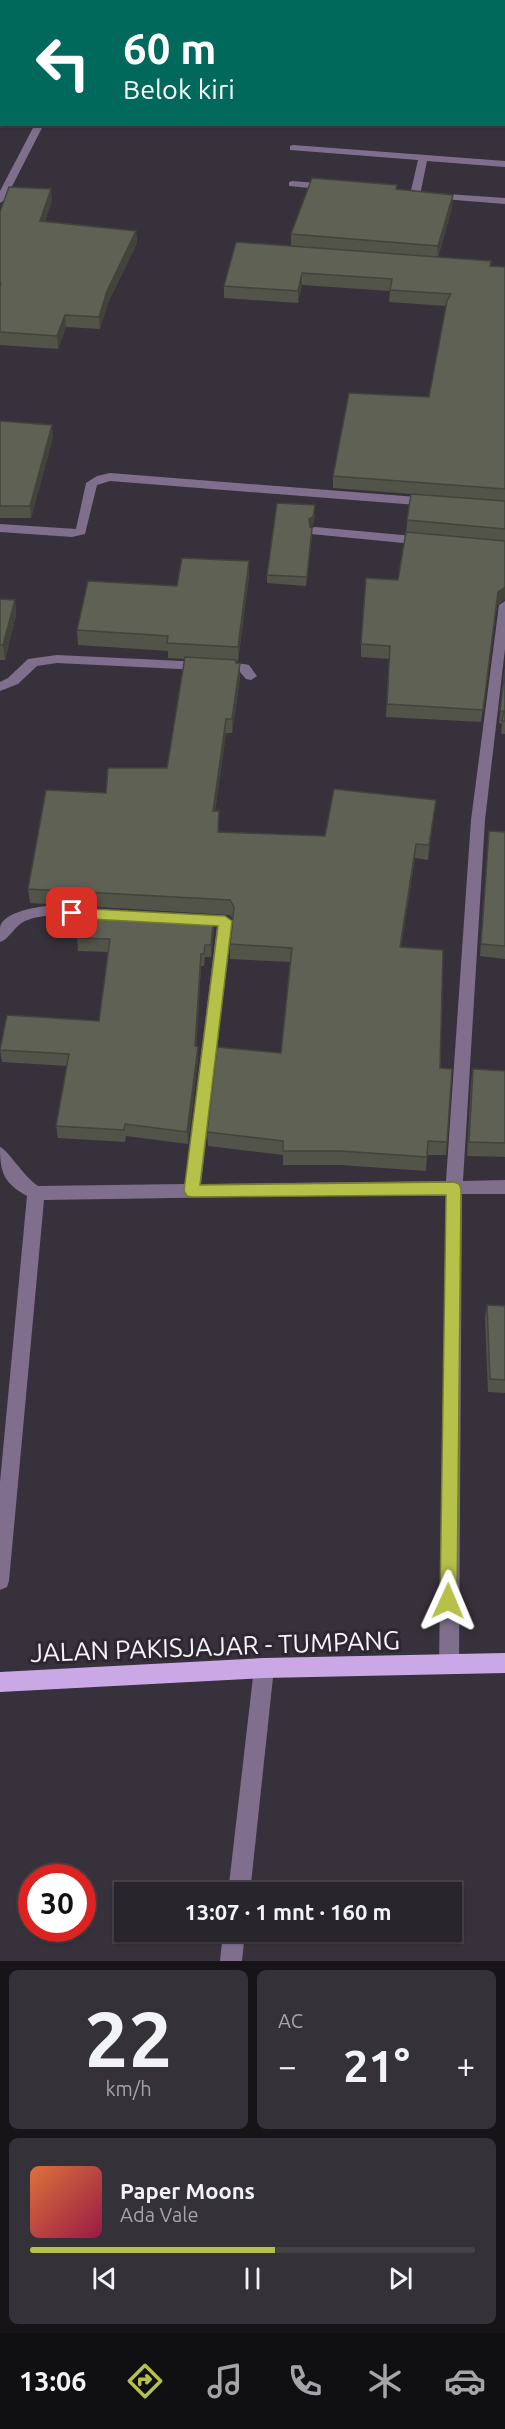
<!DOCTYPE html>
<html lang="id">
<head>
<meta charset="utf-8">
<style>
	body { margin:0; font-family:Ubuntu,sans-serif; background:#353138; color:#f1f3f6; height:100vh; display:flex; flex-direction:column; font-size:22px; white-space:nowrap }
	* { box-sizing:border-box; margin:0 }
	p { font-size:20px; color:#a5a5a9 }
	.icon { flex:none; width:33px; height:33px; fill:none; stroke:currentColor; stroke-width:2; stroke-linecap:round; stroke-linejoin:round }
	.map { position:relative; height:1961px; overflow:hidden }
	.side { display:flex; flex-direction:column; gap:9px; padding:9px; background:#171418; flex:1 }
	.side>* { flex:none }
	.top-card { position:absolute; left:0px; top:0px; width:506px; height:126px; box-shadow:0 2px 4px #0004,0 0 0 2px #454248; background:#00695c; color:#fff; overflow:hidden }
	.speed { position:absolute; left:18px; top:1864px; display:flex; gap:12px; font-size:30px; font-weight:700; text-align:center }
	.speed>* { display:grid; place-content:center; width:78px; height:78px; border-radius:50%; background:#29252c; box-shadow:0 2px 4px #0004,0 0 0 2px #454248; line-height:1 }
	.speed .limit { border:9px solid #d22; background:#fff; color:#111 }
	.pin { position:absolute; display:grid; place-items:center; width:51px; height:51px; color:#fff; margin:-26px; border-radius:12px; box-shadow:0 3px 9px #0006 }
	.me { position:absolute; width:66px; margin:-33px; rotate:1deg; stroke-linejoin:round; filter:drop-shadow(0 0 4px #0008) }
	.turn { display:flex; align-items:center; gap:21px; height:126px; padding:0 24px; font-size:27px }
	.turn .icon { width:78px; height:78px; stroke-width:2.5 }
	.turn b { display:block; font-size:42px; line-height:51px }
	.big { font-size:45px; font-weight:700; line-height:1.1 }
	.side .tile { flex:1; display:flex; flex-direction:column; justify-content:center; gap:9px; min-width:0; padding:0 21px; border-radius:9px; background:#353138 }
	.side .dial { align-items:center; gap:0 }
	.dial b { font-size:78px; line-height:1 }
	.song { display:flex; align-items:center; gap:18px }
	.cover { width:72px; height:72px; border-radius:9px; background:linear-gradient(135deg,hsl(20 70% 55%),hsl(340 70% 35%)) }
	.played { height:6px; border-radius:3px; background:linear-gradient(90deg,#b6c149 55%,#454248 55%) }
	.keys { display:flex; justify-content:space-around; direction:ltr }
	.heat { display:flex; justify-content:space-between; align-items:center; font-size:33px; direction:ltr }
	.side .tiles { flex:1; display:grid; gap:9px; grid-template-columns:1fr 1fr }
	.tile:last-child { grid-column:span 2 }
	.trip { position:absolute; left:114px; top:1882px; width:348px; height:60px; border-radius:0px; background:#29252c; box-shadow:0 2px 4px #0004,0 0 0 2px #454248; font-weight:700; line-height:60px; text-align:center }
	.tabs { display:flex; height:96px; justify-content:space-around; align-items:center; background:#100f12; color:#a5a5a9 }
	.tabs .icon { width:42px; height:42px }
	.tabs .active { color:#b6c149 }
	.tabs b { font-size:27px; color:#f1f3f6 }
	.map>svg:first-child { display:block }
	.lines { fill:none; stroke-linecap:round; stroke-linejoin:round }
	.minor { fill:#7f6f8d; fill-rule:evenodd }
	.primary { fill:#caa8e6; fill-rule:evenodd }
	.wall { fill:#525349 }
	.shaded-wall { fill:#42443c }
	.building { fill:#5f6155; stroke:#42443c; stroke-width:1.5 }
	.route { fill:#b6c149; stroke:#767d2f; stroke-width:1.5 }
	.labels { text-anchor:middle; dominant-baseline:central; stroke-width:6; stroke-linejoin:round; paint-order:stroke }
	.near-street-label { font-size:26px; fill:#f7f3fa; stroke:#2c2731 }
</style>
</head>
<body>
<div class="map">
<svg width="505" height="1961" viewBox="0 0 505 1961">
	<rect width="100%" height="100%" fill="#37313b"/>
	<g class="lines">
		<g class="minor">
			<rect x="0" y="71" width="2" height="6"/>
			<path d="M 35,124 L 44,124 L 5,200 L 0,203 L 0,191 Z"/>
			<path d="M 293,145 L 505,161 L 505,167 L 427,161 L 420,195 L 415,198 L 410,195 L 418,160 L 290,150 L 290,146 Z"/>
			<path d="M 292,181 L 329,184 L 334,187 L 329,190 L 289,186 L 289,182 Z"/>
			<path d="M 433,193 L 505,198 L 505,204 L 430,198 L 428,196 Z"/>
			<path d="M 110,473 L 430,498 L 436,502 L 430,506 L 110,481 L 97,485 L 85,534 L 72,537 L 0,532 L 0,524 L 76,529 L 86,483 L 97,476 Z"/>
			<path d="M 315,527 L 424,537 L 430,541 L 424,545 L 311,534 L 311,528 Z"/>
			<path d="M 505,601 L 505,649 L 485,820 L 463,1181 L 505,1180 L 505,1194 L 462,1194 L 459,1664 L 456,1671 L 449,1674 L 442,1671 L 439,1664 L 446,1194 L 44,1200 L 9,1581 L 7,1587 L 0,1590 L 0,1482 L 27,1196 C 4,1183 0,1173 0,1147 C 8,1150 24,1177 38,1186 L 185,1184 L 217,926 L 189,924 L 187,920 L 189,916 L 225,916 L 232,921 L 201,1184 L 446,1181 L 471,820 L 499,605 Z"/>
			<path d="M 57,655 L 244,664 L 249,665 L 257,676 L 251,680 L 246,679 L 240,672 L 57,663 L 37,666 L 18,684 L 0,691 L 0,682 L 8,678 L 28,659 Z"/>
			<path d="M 45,906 L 101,910 L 108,915 L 101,920 C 78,918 47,911 25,921 C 14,926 10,939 0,942 C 0,938 0,931 0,927 C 4,912 33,908 45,906 Z"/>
			<path d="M 264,1658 L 271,1661 L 274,1668 L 250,1893 L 228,1893 L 254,1668 L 257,1661 Z"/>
			<path d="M 223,1932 L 245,1932 L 242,1961 L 220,1961 Z"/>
		</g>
		<path class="primary" d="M 505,1653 L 505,1673 L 264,1678 L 0,1692 L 0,1672 L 264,1658 Z"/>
	</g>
	<g class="wall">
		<path d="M 0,0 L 505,0 L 505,22 L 504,22 L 504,2 L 2,2 L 2,52 L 0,56 Z"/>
		<path d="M 397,185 L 397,189 L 452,208 L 438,257 L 490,266 L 505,267 L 505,599 L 497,605 L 481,722 L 386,717 L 389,659 L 361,657 L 361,644 L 398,580 L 406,532 L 411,494 L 333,488 L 333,476 L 429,397 L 446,306 L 389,302 L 390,291 L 302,285 L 298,303 L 224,298 L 224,286 L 291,246 L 291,234 Z"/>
		<path d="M 52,201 L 45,221 L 136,231 L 137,243 L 108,303 L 100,329 L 66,327 L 58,349 L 0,345 L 0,212 Z"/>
		<path d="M 0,421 L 53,437 L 31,518 L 0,518 Z"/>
		<path d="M 315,513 L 313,525 L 310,527 L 312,528 L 312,536 L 306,586 L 267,583 L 267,575 Z"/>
		<path d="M 249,561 L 249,576 L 238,661 L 236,661 L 240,678 L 232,733 L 226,733 L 215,811 L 219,811 L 219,832 L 325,836 L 434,815 L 428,860 L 415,858 L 401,947 L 440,1068 L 447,1142 L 446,1155 L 427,1155 L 426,1171 L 340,1165 L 283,1165 L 283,1155 L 208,1146 L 207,1132 L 281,1053 L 290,962 L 230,959 L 230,944 L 233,919 L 230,915 L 30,903 L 28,889 L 106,793 L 167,768 L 185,659 L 168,658 L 168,651 L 78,645 L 77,630 L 177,586 Z"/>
		<path d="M 0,599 L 15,600 L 16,615 L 5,660 L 0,660 Z"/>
		<path d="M 505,668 L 505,734 L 501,734 L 502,724 L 499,723 Z"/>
		<path d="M 489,831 L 505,832 L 505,959 L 480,956 Z"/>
		<path d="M 214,916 L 214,928 L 211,957 L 205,957 L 204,966 L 201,966 L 196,1046 L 198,1059 L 188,1144 L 126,1136 L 125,1142 L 58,1138 L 56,1126 L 67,1066 L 2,1062 L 0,1050 L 99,1021 L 108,952 L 78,951 L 77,938 Z"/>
		<path d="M 473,1069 L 505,1071 L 505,1157 L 467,1156 L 471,1083 Z"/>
		<path d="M 487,1305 L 505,1306 L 505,1393 L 488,1392 L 485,1318 Z"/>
	</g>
	<g class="shaded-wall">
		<path d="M 2,42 L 2,52 L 0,56 L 0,45 Z"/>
		<path d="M 51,189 L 52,201 L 41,233 L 40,221 Z"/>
		<path d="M 453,195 L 452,208 L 437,258 L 438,246 Z"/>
		<path d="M 136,231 L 137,243 L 108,303 L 100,329 L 99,317 L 107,291 Z"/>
		<path d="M 302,273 L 302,285 L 298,303 L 298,291 Z"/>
		<path d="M 65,315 L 66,327 L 58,349 L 57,336 Z"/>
		<path d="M 52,425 L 53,437 L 31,518 L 30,506 Z"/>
		<path d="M 315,505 L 313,525 L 309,528 L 309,519 Z"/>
		<path d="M 312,528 L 312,536 L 306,586 L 307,577 Z"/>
		<path d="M 249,561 L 249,576 L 238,661 L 238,647 Z"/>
		<path d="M 505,587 L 505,599 L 497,605 L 481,722 L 498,592 Z"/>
		<path d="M 15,600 L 16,615 L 5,660 L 3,645 Z"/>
		<path d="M 240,663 L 240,678 L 232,733 L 232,719 Z"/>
		<path d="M 226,719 L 226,733 L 213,826 L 213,811 Z"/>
		<path d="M 436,800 L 428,860 L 429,845 Z"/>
		<path d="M 416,844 L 415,858 L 399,962 L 400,947 Z"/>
		<path d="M 214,916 L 214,928 L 211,957 L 211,945 Z"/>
		<path d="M 201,954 L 201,966 L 196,1059 L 195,1046 Z"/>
		<path d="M 198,1047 L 198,1059 L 188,1144 L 187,1132 Z"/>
	</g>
	<g class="building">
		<path d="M 0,0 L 176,0 L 175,2 L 2,2 L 2,42 L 0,45 Z"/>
		<path d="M 211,0 L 505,0 L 505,13 L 504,13 L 504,2 L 239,2 Z"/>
		<path d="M 312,178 L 397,185 L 396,189 L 453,195 L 438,246 L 291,234 Z"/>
		<path d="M 9,187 L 51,189 L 40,221 L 136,231 L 107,291 L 99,317 L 65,315 L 57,336 L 0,332 L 0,287 L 1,283 L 0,283 L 0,212 Z"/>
		<path d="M 236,242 L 491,261 L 490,266 L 505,267 L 505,489 L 333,476 L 349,393 L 429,397 L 447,301 L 451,294 L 390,290 L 392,279 L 302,273 L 298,291 L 224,286 Z"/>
		<path d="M 0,421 L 52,425 L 30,506 L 0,506 Z"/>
		<path d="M 411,494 L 505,501 L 505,529 L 407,520 Z"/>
		<path d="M 277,503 L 315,505 L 313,517 L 309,519 L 310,527 L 312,528 L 307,577 L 267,575 Z"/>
		<path d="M 406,532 L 505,541 L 505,587 L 498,592 L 483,710 L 387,704 L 390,646 L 361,644 L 366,578 L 398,580 Z"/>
		<path d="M 182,558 L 249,561 L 238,647 L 167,643 L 168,636 L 77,630 L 88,581 L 177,586 Z"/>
		<path d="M 0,599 L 15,600 L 3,645 L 0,645 Z"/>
		<path d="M 185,657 L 236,660 L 236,663 L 240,663 L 232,719 L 226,719 L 213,811 L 219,811 L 218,832 L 325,836 L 334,789 L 436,800 L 429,845 L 416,844 L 400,947 L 443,950 L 440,1068 L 452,1069 L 447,1142 L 428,1141 L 427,1157 L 341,1151 L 283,1151 L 283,1141 L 207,1132 L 217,1047 L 281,1053 L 292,948 L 230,944 L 234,907 L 230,900 L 28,889 L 46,790 L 106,793 L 108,768 L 167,768 Z"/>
		<path d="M 505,669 L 505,721 L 502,721 L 504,711 L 500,711 Z"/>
		<path d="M 489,831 L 505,832 L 505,946 L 481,944 Z"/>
		<path d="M 81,909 L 214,916 L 211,945 L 205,945 L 204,954 L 201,954 L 195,1046 L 198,1047 L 187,1132 L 125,1124 L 124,1130 L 56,1126 L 69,1054 L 0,1050 L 7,1015 L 99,1021 L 110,939 L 77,938 Z"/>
		<path d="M 473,1069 L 505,1071 L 505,1143 L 469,1142 Z"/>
		<path d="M 487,1305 L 505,1306 L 505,1380 L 490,1379 Z"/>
	</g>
	<path class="route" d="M 72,908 L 225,916 L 232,921 L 200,1185 L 454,1182 L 459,1184 L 461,1189 L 457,1601 L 454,1607 L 448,1609 L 442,1607 L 440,1601 L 446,1195 L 192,1197 L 187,1196 L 184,1191 L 218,926 L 72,918 L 66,913 Z"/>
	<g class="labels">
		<g class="near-street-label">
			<text transform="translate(215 1646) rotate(-2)">JALAN PAKISJAJAR - TUMPANG</text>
		</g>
	</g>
</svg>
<div class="speed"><div class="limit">30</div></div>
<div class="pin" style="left:72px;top:913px;background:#d93025"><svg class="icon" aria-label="arrive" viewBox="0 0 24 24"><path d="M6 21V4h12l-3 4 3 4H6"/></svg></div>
<svg class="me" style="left:448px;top:1601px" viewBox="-20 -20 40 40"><path d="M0-17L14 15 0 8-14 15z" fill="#b6c149" stroke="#fff" stroke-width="4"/></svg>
<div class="trip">13:07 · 1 mnt · 160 m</div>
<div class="top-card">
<div class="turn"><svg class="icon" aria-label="left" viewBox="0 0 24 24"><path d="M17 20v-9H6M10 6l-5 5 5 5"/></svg><div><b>60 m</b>Belok kiri</div></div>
</div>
</div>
<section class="side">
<div class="tiles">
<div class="tile dial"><b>22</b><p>km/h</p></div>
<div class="tile"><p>AC</p>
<div class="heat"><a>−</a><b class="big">21°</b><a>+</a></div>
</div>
<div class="tile">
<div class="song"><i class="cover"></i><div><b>Paper Moons</b><p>Ada Vale</p></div></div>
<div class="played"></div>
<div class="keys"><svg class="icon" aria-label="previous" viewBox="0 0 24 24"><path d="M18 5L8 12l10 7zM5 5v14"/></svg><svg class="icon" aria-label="pause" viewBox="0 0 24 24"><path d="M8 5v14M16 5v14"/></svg><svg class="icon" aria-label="next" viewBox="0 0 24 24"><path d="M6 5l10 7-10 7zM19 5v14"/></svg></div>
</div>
</div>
</section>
<nav class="tabs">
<b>13:06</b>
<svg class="icon active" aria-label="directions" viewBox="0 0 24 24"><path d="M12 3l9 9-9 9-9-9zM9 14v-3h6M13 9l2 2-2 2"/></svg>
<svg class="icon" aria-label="music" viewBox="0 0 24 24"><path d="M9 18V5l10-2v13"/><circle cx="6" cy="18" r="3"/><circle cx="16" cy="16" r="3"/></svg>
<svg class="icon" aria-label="phone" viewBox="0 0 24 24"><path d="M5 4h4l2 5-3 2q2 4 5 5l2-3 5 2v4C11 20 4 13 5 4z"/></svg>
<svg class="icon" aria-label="climate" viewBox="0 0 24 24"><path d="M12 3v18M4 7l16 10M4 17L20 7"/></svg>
<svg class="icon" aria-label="car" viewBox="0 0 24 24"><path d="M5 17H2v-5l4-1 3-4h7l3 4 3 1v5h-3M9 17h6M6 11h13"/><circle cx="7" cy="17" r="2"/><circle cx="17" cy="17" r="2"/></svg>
</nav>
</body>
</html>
